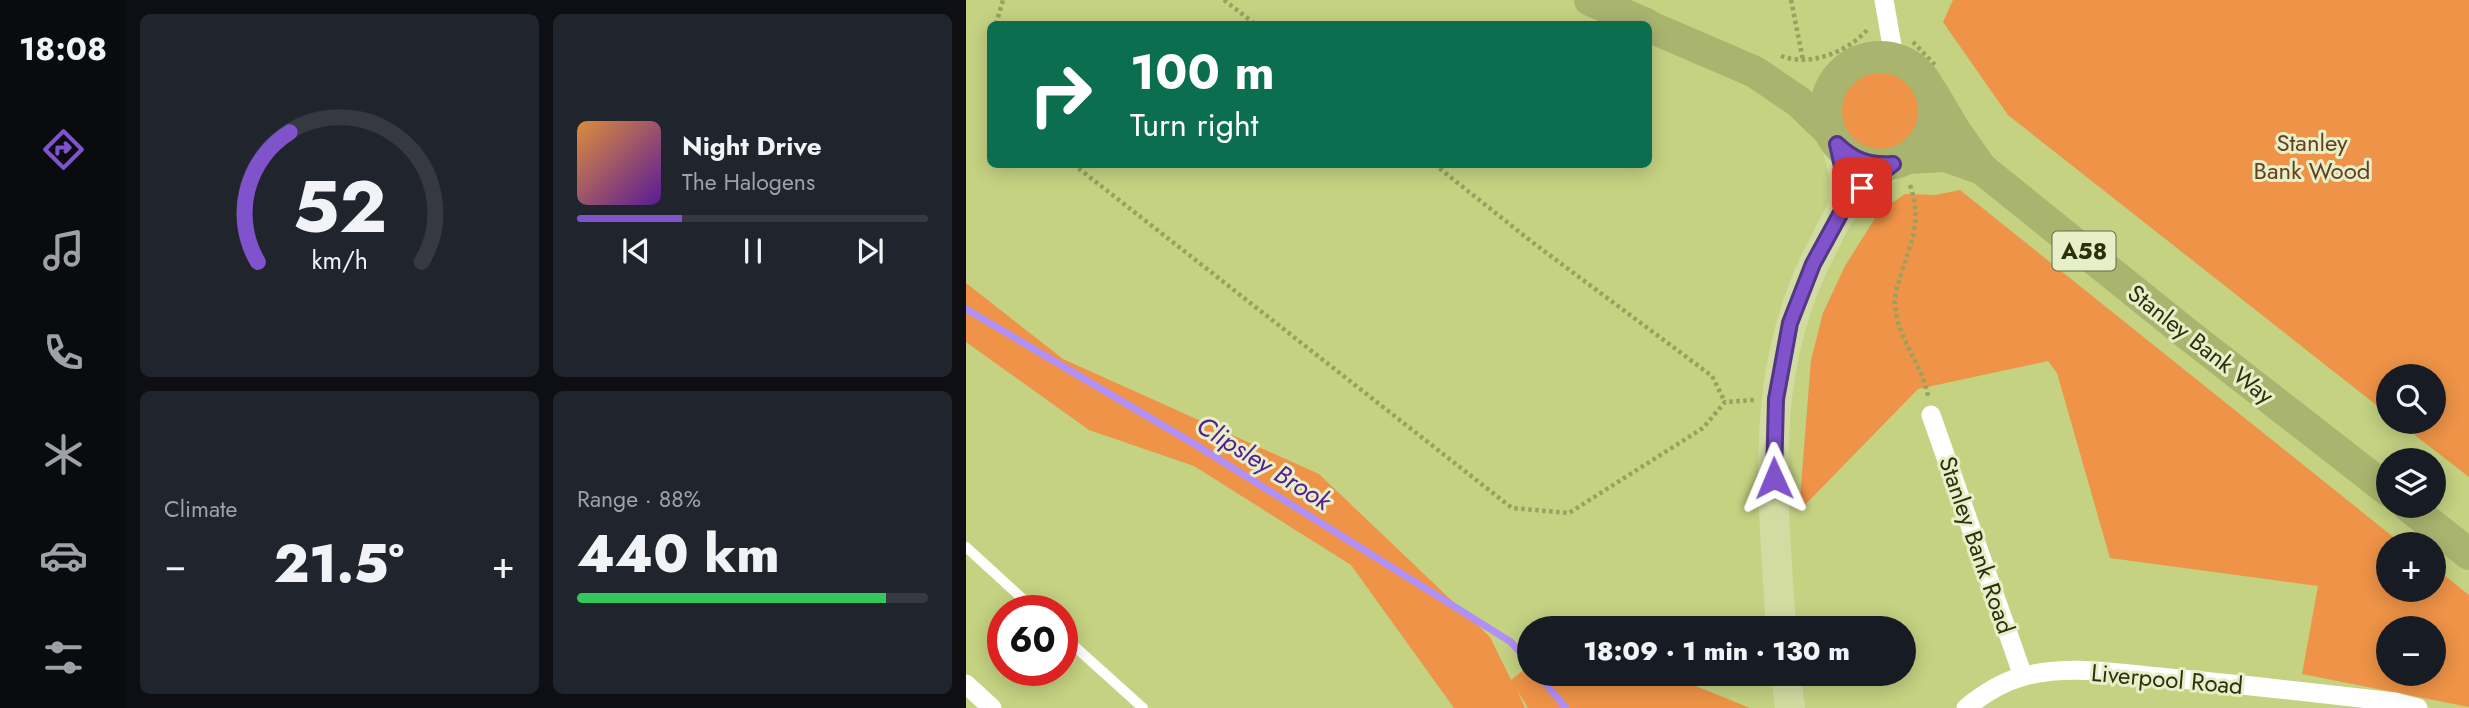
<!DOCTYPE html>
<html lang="en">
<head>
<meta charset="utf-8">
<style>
	body { margin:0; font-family:Jost,sans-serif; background:#20242c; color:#f1f3f6; height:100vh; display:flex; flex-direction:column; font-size:26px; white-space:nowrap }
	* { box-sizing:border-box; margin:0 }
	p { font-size:23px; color:#9ea1a6 }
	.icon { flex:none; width:38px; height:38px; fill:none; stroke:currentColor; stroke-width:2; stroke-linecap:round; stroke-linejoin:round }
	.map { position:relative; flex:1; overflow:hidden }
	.side { display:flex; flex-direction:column; gap:14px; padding:14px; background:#0d0f14; width:840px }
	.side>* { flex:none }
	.top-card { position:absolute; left:21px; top:21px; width:665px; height:147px; border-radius:10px; box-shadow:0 4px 18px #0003; background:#0b6e4f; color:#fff; overflow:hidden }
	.tools { position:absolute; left:1410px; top:364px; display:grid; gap:14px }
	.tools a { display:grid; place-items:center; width:70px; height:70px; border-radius:50%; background:#171b24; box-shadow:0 4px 18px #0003; font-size:35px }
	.speed { position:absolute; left:21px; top:595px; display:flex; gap:14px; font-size:35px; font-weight:700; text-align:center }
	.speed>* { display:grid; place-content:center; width:91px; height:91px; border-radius:50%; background:#171b24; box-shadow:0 4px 18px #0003; line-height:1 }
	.speed .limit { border:10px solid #d22; background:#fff; color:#111 }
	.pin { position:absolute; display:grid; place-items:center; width:60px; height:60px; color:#fff; margin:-30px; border-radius:14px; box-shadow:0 4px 10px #0006 }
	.me { position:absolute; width:77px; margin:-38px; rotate:359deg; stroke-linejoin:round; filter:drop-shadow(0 0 5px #0008) }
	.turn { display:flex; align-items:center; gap:24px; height:147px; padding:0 28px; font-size:32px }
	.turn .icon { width:91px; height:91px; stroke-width:2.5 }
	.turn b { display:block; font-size:49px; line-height:60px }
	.big { font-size:52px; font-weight:800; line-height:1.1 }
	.side .card { flex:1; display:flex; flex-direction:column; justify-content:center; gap:10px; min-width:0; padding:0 24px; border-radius:10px; background:#20242c }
	.side .dial { align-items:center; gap:0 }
	.dial svg { height:182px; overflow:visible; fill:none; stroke:#363941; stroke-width:7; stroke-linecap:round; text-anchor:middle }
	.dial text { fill:#f1f3f6; stroke:none }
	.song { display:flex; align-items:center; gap:21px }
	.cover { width:84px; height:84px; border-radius:10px; background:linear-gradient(135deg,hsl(30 70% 55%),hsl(270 70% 35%)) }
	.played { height:7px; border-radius:4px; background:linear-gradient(90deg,#8053cc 30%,#363941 30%) }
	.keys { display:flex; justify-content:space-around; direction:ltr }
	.heat { display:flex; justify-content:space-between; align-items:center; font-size:38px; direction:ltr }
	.charge { height:10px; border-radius:5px; background:linear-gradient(90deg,#34c759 88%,#363941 0) }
	.side .tiles { flex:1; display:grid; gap:14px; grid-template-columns:repeat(2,1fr) }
	.trip { position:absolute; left:551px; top:616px; width:399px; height:70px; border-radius:35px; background:#171b24; box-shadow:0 4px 18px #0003; font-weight:800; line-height:70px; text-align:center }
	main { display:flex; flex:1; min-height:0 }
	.dock { display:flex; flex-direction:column; width:126px; justify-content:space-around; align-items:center; background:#090b0e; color:#9ea1a6 }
	.dock .icon { width:49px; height:49px }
	.dock .current { color:#8053cc }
	.dock b { font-size:32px; color:#f1f3f6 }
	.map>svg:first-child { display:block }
	.green { fill:#ee9347; fill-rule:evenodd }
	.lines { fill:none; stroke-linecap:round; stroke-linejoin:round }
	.stream { stroke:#b08ff6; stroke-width:7 }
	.path { stroke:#96a25f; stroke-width:4.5; stroke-dasharray:3.5 3.5; stroke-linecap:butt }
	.service { stroke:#fff; stroke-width:10 }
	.minor { stroke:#fff; stroke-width:19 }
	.primary { stroke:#d2dca2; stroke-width:30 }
	.trunk { stroke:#a9b56f; stroke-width:32 }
	.route-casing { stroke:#533685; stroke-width:18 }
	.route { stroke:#8053cc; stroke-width:12 }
	.labels { text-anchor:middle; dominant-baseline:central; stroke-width:6; stroke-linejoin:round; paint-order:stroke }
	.shield { fill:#e6efc7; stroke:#636a46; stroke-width:2 }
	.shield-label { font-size:23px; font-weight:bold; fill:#2b310f }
	.park-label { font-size:24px; fill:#673f20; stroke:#e6efc7 }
	.street-label { font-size:24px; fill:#2b310f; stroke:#e6efc7 }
	.water-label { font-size:26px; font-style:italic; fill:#531d96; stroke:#e6efc7 }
</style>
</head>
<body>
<main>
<nav class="dock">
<b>18:08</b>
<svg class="icon current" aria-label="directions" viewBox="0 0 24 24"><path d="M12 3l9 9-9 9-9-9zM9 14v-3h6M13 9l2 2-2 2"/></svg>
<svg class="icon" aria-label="music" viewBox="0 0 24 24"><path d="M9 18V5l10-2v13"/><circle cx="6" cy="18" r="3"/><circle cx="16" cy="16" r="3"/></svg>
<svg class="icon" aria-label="phone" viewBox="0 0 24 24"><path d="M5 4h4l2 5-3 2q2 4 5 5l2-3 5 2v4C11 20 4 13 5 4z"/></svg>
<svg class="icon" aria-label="climate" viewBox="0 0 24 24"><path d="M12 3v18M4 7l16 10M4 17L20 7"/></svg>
<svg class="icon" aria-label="car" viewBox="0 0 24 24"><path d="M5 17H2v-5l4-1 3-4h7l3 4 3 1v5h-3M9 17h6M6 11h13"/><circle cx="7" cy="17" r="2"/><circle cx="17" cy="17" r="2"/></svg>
<svg class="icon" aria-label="filters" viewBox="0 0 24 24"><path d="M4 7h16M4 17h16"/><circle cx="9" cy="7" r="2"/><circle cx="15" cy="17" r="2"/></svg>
</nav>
<section class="side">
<div class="tiles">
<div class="card dial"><svg viewBox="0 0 100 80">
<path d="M14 69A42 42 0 1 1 86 69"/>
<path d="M14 69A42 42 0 0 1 28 12" stroke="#8053cc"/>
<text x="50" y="56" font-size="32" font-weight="700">52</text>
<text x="50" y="72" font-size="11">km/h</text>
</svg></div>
<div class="card">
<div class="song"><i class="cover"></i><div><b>Night Drive</b><p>The Halogens</p></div></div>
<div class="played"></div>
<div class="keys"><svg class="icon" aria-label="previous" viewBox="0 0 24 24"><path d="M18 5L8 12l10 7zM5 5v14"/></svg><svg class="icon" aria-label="pause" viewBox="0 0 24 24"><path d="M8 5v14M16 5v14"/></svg><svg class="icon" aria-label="next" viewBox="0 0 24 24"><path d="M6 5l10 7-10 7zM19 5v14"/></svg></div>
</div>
<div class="card"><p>Climate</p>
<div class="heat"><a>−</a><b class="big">21.5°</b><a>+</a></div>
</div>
<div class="card"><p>Range · 88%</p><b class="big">440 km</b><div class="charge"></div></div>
</div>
</section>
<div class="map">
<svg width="1503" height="708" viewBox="0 0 1503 708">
	<rect width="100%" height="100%" fill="#c4d282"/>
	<g class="green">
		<path d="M 987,0 L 1503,0 L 1503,477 L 1432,422 L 1468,422 L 1468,376 L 1423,376 L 1423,415 L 1042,115 L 977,22 Z"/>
		<circle cx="913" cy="110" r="40"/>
		<path d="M 994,190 L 1436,544 L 1423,544 L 1423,590 L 1468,590 L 1468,567 L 1503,595 L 1503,707 L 1336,674 L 1352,586 L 1144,558 L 1091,373 L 1082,361 L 952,389 L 833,511 L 845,360 L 857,313 L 879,266 L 913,212 L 939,194 L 969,195 ZM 1423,628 L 1468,628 L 1468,674 L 1423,674 Z"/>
		<path d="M 0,283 L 97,359 L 353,474 L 524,637 L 545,680 L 563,666 L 564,674 L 700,674 L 784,708 L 562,708 L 551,690 L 559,708 L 488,708 L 385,565 L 228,466 L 123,430 L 0,342 Z"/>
	</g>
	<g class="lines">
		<g class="stream">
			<path d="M 0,309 L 230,445 L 545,642 L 564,664"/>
			<path d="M 571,674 L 600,708"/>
		</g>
		<g class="path">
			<path d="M 258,0 L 289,24"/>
			<path d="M 825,0 L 837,60"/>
			<path d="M 30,24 L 37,0"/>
			<path d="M 947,42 L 970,66"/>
			<path d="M 815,56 C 844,67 882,52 902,29"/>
			<path d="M 107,164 L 546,508 L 603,513 L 737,428 L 759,402 L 788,400"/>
			<path d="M 468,164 L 566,242 L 746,376 L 759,402"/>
			<path d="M 944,185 C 957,224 944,242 934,278 C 931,287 928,296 929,305 C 931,338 956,364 962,396"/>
		</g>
		<g class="service">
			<path d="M 0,547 L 70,611"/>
			<path d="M 96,635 L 177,708"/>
		</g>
		<g class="minor">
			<path d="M 918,0 L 928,57"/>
			<path d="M 965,415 L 1057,676"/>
			<path d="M 0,684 L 26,708"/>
			<path d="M 1000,708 C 1017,694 1034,683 1055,677 C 1099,664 1150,673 1194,677 C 1273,684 1351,693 1429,702 L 1452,708"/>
		</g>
		<g class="primary">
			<path d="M 871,144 L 879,180 L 877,209"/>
			<path d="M 815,628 C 807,495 791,370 856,248 C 863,234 870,218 879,206 C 893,189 910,177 927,164"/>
			<path d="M 820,674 L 824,708"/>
		</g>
		<g class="trunk">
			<path d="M 624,0 L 680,24"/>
			<path d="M 682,26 L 789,72 L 833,102 L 863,131"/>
			<circle cx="914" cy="111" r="54"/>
			<path d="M 966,92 L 989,131 L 1016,169"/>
			<path d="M 942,158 L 979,156 L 1016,169 L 1220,333 L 1423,491"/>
			<path d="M 1442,506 L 1503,554"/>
		</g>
	</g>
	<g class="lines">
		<defs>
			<path id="route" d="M 808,478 L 810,399 L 824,323 L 847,264 L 877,209 L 879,180 L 871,144 C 888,160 903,166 927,164 L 896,188"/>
		</defs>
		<use href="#route" class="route-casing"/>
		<use href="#route" class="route"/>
	</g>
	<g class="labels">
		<rect class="shield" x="1086.5" y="231.5" width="63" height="39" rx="5"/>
		<g class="shield-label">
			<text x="1118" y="251">A58</text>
		</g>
		<g class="park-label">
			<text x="1346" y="142">Stanley<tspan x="1346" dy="28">Bank Wood</tspan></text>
		</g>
		<g class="street-label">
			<text transform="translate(1235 344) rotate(38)">Stanley Bank Way</text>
			<text transform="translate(1011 545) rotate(71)">Stanley Bank Road</text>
			<text transform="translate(1201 679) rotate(5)">Liverpool Road</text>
		</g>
		<g class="water-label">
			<text transform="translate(298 463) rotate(32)">Clipsley Brook</text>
		</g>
	</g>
</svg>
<div class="tools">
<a><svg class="icon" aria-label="search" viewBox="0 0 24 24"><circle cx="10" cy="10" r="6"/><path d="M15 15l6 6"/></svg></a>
<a><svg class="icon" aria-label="layers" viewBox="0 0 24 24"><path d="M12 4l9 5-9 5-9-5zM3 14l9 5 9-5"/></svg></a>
<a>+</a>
<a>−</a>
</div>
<div class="speed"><div class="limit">60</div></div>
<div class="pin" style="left:896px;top:188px;background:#d93025"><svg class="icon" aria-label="arrive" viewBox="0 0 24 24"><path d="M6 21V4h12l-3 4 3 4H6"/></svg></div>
<svg class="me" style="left:808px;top:478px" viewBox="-20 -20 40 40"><path d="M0-17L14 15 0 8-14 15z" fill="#8053cc" stroke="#fff" stroke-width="4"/></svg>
<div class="trip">18:09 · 1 min · 130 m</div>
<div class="top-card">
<div class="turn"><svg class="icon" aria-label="right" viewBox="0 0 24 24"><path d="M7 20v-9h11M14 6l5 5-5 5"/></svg><div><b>100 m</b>Turn right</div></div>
</div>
</div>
</main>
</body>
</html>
